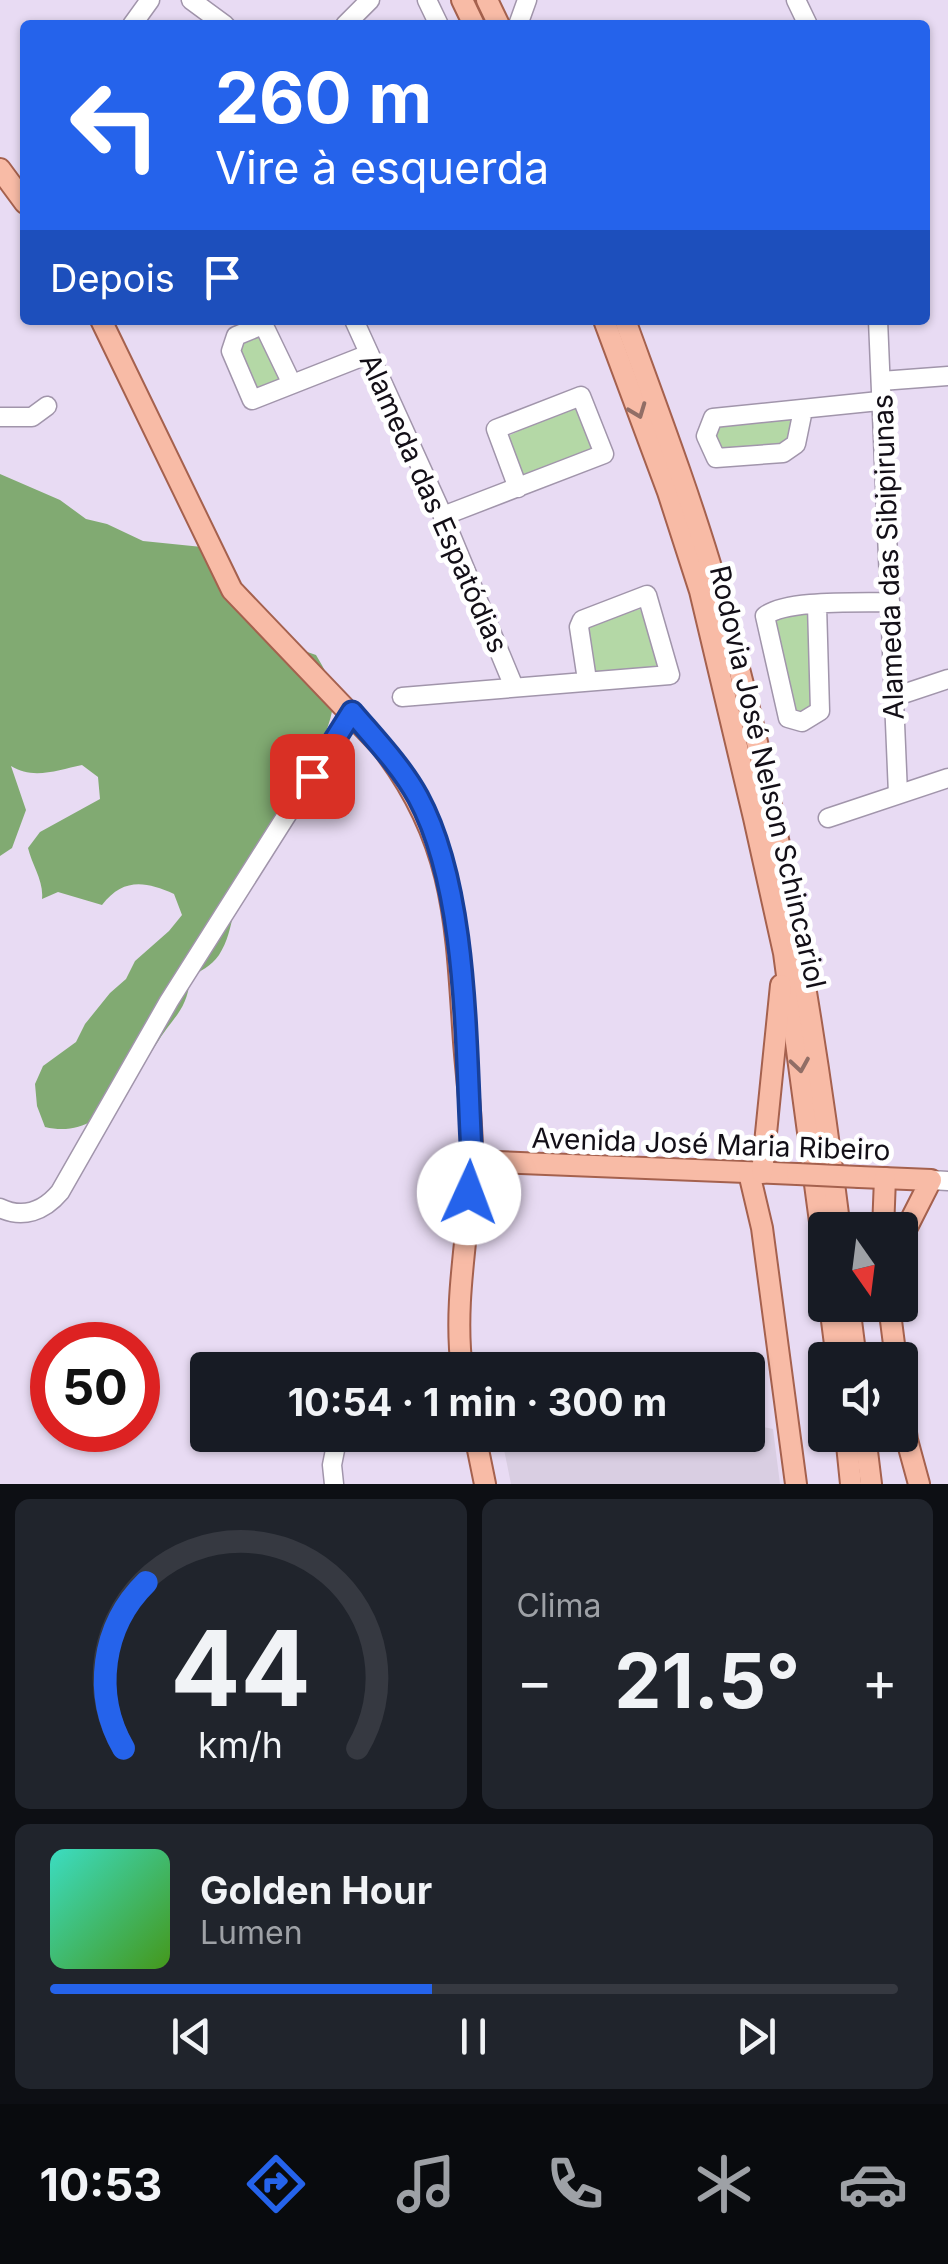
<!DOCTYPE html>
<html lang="pt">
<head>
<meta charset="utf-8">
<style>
	body { margin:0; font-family:Inter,sans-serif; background:#20242c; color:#f1f3f6; height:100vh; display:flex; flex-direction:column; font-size:38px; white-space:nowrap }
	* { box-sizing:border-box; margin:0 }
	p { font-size:32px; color:#9ea1a6 }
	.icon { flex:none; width:55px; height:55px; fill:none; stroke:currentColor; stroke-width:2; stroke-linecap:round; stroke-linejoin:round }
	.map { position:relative; height:1484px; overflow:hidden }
	.sheet { display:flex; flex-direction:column; gap:15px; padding:15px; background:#0d0f14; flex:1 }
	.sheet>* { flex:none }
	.top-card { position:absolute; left:20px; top:20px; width:910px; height:305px; border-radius:10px; box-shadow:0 2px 8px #0004; background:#2563eb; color:#fff; overflow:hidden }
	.needle { width:65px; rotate:166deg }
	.buttons { position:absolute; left:808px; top:1212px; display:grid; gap:20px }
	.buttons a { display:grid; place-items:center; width:110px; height:110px; border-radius:10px; background:#171b24; box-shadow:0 2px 8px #0004; font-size:50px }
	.speed { position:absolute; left:30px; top:1322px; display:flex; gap:20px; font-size:50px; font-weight:700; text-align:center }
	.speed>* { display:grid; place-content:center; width:130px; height:130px; border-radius:50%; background:#171b24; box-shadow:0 2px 8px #0004; line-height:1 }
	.speed .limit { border:15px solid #d22; background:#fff; color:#111 }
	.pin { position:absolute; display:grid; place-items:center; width:85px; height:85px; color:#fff; margin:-42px; border-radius:20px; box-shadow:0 5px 15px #0006 }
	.me { position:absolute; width:110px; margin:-55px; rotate:2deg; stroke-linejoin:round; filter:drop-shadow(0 0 8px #0008) }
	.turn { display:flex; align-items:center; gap:35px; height:210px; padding:0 30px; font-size:45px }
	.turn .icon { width:130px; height:130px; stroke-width:2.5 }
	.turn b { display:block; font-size:70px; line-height:85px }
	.then { display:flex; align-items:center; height:95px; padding:0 30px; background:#0003; gap:20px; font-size:38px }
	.big { font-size:75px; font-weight:700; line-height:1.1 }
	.sheet .tile { flex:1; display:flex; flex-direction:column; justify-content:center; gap:15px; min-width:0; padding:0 35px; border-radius:15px; background:#20242c }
	.sheet .dial { align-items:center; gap:0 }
	.dial svg { height:260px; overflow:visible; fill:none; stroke:#363941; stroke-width:7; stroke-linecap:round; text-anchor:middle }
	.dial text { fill:#f1f3f6; stroke:none }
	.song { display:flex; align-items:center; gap:30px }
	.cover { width:120px; height:120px; border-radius:15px; background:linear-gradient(135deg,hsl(170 70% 55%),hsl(100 70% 35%)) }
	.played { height:10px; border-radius:5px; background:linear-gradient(90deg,#2563eb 45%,#363941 45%) }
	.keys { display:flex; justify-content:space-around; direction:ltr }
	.heat { display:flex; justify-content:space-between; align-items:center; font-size:55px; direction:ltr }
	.sheet .tiles { flex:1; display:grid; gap:15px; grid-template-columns:1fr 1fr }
	.tile:last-child { grid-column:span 2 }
	.trip { position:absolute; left:190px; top:1352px; width:575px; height:100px; border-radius:10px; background:#171b24; box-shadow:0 2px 8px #0004; font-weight:700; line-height:100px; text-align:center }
	.dock { display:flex; height:160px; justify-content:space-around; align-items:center; background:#090b0e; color:#9ea1a6 }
	.dock .icon { width:70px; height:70px }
	.dock .on { color:#2563eb }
	.dock b { font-size:45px; color:#f1f3f6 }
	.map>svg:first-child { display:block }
	.medical { fill:#d9cee2 }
	.green { fill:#b4d8a6 }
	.forest { fill:#81aa72 }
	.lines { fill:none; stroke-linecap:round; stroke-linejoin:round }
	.minor-casing { stroke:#a195ab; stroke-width:21 }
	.major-casing { stroke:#a5614e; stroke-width:24 }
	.minor { stroke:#fff; stroke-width:18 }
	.major { stroke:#f8bba6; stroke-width:20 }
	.major-bridge-casing { stroke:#a5614e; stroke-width:24; stroke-linecap:butt }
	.major-bridge { stroke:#f8bba6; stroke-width:20 }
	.oneway { stroke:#916e66 }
	.route-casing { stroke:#184099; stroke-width:25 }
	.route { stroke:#2563eb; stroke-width:18 }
	.labels { text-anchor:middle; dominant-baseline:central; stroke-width:10; stroke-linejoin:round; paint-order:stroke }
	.street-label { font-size:28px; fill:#130f17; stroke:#fff }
</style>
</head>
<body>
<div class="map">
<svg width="948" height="1484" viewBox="0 0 948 1484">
	<rect width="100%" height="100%" fill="#e8dbf3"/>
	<path class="medical" d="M 748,1424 L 773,1429 L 780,1484 L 511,1484 L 501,1435 L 748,1435 Z"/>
	<g class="green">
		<path d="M 259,329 L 289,382 L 255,396 L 235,353 L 240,338 Z"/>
		<path d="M 576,404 L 594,451 L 522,482 L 506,437 Z"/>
		<path d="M 798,415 L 794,442 L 782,451 L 714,451 L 714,421 Z"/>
		<path d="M 640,609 L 663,667 L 593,673 L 589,624 Z"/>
		<path d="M 814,613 L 818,709 L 803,716 L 792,714 L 771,622 L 783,614 Z"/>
	</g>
	<path class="forest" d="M 0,474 L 60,500 L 86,519 L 107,524 L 143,541 L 202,547 L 261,636 L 316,655 C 325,670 335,687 333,705 C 328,752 270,824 246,868 C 232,895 236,929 219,955 C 211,967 200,970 190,979 C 187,1010 174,1016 159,1040 C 132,1081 103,1141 45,1127 L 37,1106 L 35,1084 L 43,1066 L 76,1042 L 85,1024 L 110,993 L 126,979 L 135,961 L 169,931 L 182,915 L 174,894 C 145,881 123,878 102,905 L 58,892 L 42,899 C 44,881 32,865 28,848 L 40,832 L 100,799 L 98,777 L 82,765 C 58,770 33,780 11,766 L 26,810 L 12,848 L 0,856 Z"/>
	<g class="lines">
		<defs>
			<g id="minor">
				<path d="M 191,0 L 225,25"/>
				<path d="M 427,0 L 439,25"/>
				<path d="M 796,0 L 808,25"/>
				<path d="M 132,25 L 150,0"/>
				<path d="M 345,25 L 370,0"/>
				<path d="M 518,25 L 527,0"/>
				<path d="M 354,320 L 443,516 L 514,687"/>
				<path d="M 878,320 L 898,794"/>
				<path d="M 881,381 L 948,376"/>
				<path d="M 292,384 L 266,330 L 260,326 L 236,336 L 231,351 L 252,400 L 369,354"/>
				<path d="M 803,410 L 796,444 L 783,453 L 716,458 L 706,436 L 713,418 L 879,401"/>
				<path d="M 0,417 L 32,417 L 47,406"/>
				<path d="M 443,516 L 604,454 L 581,396 L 496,429 L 518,488"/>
				<path d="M 817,605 L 820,711 L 802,722 L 788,718 L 765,616 C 786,599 861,603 890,602"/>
				<path d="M 402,697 L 670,675 L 647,595 L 582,620 L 579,627 L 587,680"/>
				<path d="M 894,697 L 948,679"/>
				<path d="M 828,818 L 948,778"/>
				<path d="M 931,1180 L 948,1181"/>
				<path d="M 0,1208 C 23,1219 44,1211 60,1192 L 169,1001 L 352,712"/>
				<path d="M 427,1370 C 463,1362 491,1359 526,1370"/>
				<path d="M 334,1484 L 332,1465 L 338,1435"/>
			</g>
			<g id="major">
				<path d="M 462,0 L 474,25"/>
				<path d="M 487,0 L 499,25"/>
				<path d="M 0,169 L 25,203"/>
				<path d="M 101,320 L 232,590 L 381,746 C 456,843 456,925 464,1042 C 467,1082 473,1124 472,1164 C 469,1233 453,1301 462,1370"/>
				<path d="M 604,320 L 668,492 L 700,591 L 754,818 L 784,953 L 825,1259"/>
				<path d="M 625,320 C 657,408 690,495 716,584 C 777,795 813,1013 840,1230"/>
				<path d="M 472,1161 L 797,1174"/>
				<path d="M 749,1173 L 762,1228 L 796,1484"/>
				<path d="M 762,1173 L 781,985"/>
				<path d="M 859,1177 L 931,1180 L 900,1241"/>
				<path d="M 883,1230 L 885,1178"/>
				<path d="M 830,1305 L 837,1360"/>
				<path d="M 849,1305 L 856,1360"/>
				<path d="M 889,1305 L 896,1360"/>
				<path d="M 900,1389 L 907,1440 L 919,1484"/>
				<path d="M 475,1435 L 485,1484"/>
				<path d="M 846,1435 L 851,1484"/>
				<path d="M 865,1435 L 871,1484"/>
			</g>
		</defs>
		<use href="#minor" class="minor-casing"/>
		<use href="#major" class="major-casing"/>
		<use href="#minor" class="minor"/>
		<use href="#major" class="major"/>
		<defs>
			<path id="major-bridge" d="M 797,1174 L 859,1177"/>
		</defs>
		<use href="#major-bridge" class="major-bridge-casing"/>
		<use href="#major-bridge" class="major-bridge"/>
	</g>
	<defs><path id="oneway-chevron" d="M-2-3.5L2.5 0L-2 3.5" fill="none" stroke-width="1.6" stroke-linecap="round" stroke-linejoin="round" transform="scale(2.5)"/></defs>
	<g class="oneway">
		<use href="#oneway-chevron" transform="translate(638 411) rotate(69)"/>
		<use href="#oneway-chevron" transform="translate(800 1065) rotate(81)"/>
	</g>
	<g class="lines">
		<defs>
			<path id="route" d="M 312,776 L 352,712 C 375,739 401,766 418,797 C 470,893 465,1053 472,1161 L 469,1193"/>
		</defs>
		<use href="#route" class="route-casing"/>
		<use href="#route" class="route"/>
	</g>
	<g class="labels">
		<g class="street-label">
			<text transform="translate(434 503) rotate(66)">Alameda das Espatódias</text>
			<text transform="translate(888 557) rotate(-92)">Alameda das Sibipirunas</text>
			<text transform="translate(768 777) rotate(77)">Rodovia José Nelson Schincariol</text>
			<text transform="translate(711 1144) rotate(2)">Avenida José Maria Ribeiro</text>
		</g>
	</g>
</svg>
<div class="buttons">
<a><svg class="needle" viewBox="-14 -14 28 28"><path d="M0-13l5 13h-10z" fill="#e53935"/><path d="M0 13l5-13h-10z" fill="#9ea1a6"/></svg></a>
<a><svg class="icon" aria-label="sound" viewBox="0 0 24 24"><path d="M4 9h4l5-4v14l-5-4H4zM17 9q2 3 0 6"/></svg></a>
</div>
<div class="speed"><div class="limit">50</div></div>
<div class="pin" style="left:312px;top:776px;background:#d93025"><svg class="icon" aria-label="arrive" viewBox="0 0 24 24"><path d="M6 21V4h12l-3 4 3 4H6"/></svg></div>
<svg class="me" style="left:469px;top:1193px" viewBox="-20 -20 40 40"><circle r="19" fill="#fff"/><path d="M0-13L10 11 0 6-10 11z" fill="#2563eb"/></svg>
<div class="trip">10:54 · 1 min · 300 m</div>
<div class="top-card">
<div class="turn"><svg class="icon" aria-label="left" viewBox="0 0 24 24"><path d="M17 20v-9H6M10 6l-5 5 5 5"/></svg><div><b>260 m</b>Vire à esquerda</div></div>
<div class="then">Depois<svg class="icon" aria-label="arrive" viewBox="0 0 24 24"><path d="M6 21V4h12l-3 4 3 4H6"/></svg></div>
</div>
</div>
<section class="sheet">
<div class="tiles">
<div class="tile dial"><svg viewBox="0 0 100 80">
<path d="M14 69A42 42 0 1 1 86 69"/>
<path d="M14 69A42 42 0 0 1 21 18" stroke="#2563eb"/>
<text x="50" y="56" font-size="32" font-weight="700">44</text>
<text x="50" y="72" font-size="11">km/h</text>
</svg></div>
<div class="tile"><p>Clima</p>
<div class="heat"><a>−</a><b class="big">21.5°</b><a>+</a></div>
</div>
<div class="tile">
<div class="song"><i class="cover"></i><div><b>Golden Hour</b><p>Lumen</p></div></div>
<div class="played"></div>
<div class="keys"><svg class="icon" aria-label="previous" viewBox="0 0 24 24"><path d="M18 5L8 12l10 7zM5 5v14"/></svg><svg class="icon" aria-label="pause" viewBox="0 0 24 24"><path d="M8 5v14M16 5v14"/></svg><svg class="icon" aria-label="next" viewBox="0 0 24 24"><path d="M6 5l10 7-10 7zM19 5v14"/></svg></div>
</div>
</div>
</section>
<nav class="dock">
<b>10:53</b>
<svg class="icon on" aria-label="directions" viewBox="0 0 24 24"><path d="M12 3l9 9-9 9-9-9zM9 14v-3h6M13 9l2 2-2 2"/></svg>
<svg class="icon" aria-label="music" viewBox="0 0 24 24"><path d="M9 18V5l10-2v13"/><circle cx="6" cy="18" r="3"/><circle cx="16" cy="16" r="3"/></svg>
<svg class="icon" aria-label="phone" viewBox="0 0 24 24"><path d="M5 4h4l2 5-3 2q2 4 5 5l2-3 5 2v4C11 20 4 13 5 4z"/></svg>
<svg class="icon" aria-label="climate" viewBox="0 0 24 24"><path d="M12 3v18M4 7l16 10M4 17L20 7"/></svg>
<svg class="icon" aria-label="car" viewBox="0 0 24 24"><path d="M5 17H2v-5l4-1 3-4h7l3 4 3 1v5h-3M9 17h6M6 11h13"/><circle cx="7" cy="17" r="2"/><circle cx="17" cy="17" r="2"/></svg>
</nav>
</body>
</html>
